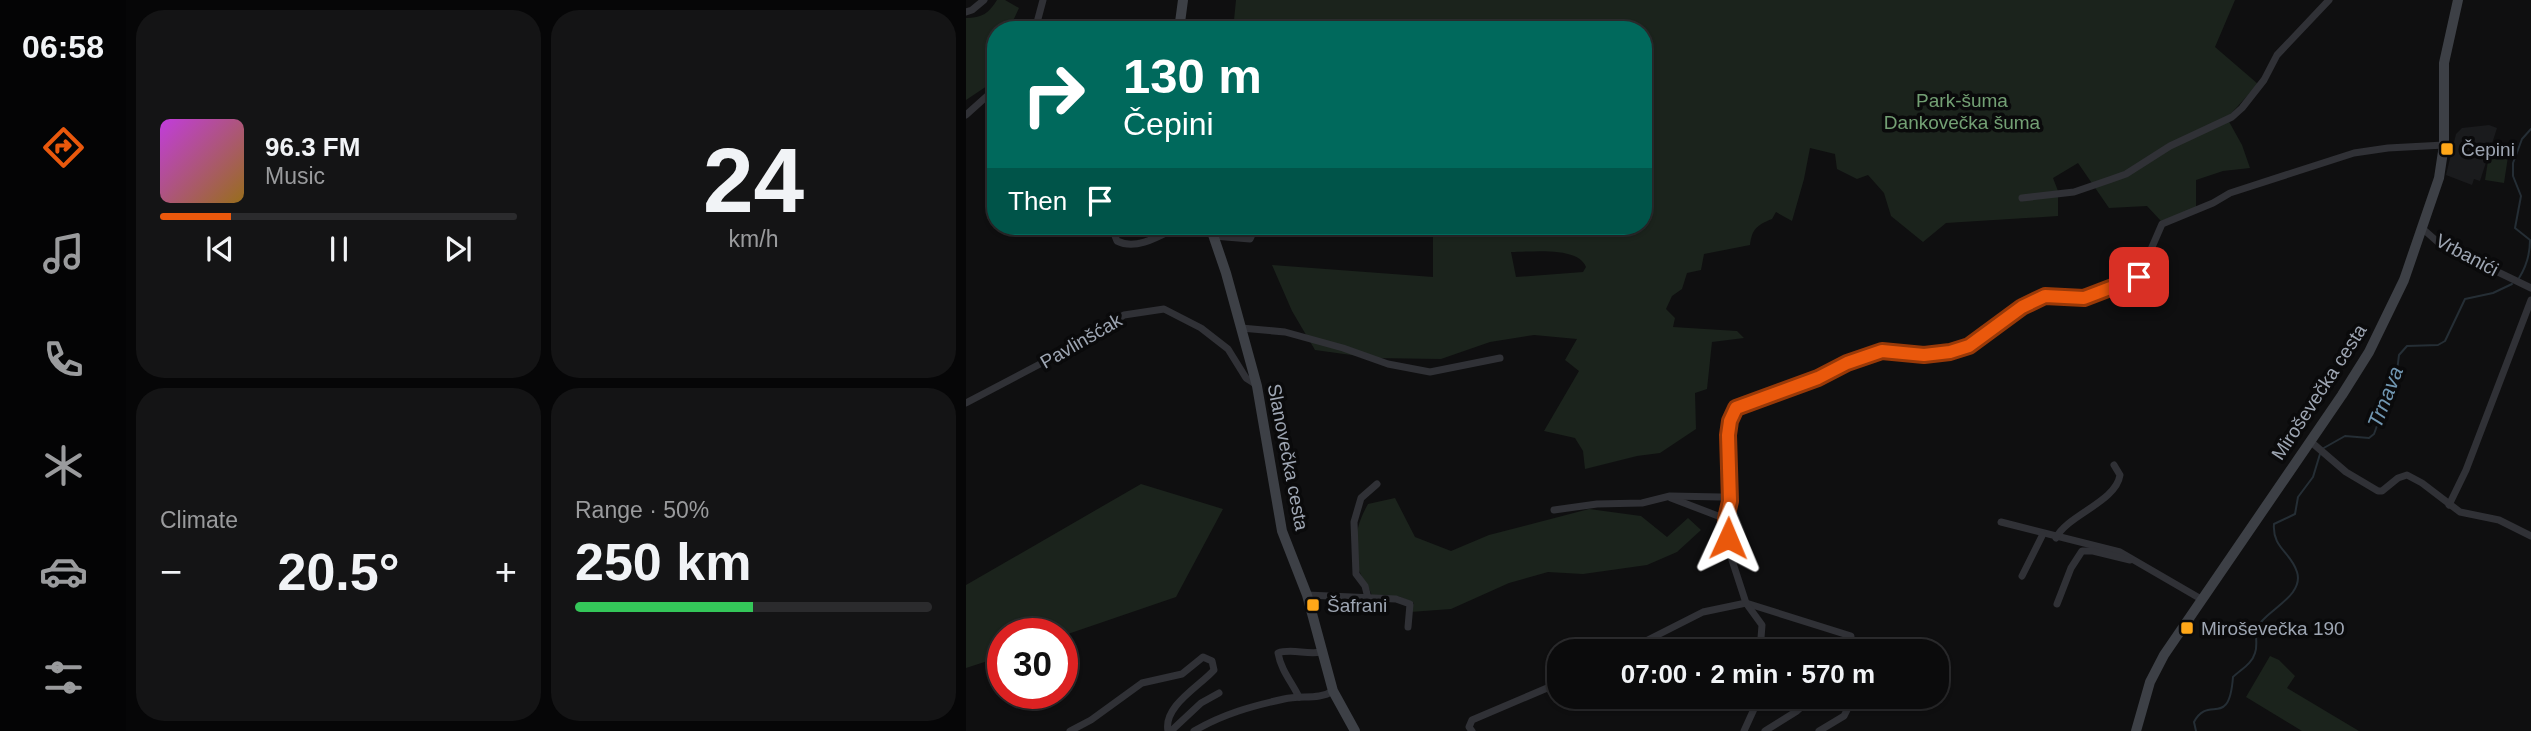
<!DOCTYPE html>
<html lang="en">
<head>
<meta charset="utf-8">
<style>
	body { margin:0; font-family:Helvetica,sans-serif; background:#141415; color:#f1f3f6; height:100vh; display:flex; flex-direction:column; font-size:26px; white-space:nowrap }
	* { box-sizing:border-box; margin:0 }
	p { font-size:23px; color:#9a9b9d }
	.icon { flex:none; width:38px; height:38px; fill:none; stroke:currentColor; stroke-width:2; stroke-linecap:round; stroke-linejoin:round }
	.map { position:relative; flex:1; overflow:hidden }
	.drawer { display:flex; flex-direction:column; gap:10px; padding:10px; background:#060607; width:840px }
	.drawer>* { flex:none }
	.top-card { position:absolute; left:21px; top:21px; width:665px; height:214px; border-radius:28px; box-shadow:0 2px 5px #0004,0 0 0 2px #2b2b2d; background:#00695c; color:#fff; overflow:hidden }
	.speed { position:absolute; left:21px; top:618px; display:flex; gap:14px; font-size:35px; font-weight:700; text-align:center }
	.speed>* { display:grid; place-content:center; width:91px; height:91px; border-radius:50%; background:#0b0b0c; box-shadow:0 2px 5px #0004,0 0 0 2px #2b2b2d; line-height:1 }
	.speed .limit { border:10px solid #d22; background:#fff; color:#111 }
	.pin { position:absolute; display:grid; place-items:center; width:60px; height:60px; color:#fff; margin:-30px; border-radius:14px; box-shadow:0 4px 10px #0006 }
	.me { position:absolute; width:77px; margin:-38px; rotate:1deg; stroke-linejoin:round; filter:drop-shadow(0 0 5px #0008) }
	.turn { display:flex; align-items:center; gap:24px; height:147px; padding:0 21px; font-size:32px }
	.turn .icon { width:91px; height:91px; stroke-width:2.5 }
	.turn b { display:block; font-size:49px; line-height:60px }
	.then { display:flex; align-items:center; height:66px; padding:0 21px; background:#0003; gap:14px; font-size:26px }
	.big { font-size:52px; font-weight:700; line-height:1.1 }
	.drawer .card { flex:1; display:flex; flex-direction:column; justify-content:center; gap:10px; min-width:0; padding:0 24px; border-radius:28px; background:#141415 }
	.drawer .dial { align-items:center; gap:0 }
	.dial b { font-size:91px; line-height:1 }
	.song { display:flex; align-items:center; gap:21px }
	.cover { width:84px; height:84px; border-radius:10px; background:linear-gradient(135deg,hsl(290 70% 55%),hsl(40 70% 35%)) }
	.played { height:7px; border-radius:4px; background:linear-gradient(90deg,#ea580c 20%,#2b2b2d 20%) }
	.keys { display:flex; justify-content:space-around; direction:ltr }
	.heat { display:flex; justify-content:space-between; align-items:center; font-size:38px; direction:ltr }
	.charge { height:10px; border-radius:5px; background:linear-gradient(90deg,#34c759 50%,#2b2b2d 0) }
	.drawer .tiles { flex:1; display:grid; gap:10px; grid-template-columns:repeat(2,1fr) }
	.trip { position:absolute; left:581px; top:639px; width:402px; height:70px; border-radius:28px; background:#0b0b0c; box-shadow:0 2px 5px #0004,0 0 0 2px #2b2b2d; font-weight:700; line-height:70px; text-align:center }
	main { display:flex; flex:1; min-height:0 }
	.dock { display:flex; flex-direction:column; width:126px; justify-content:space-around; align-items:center; background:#040405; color:#9a9b9d }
	.dock .icon { width:49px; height:49px }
	.dock .current { color:#ea580c }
	.dock b { font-size:32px; color:#f1f3f6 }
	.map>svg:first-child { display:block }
	.built { fill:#1a1b1d }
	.green { fill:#1b231c; fill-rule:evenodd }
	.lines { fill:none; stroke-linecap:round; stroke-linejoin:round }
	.stream { stroke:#252e35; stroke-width:2 }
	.street { stroke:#303136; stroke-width:7 }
	.secondary { stroke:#3d4046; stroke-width:10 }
	.route-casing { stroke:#983908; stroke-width:18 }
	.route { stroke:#ea580c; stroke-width:12 }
	.poi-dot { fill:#ffa718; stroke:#0a0a0b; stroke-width:2.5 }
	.labels { text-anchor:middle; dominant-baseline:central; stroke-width:7; stroke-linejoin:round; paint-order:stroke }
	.park-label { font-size:19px; fill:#73a074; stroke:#0a0a0b }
	.poi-label { font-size:19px; fill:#9ea6b3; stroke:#0a0a0b; text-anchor:start }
	.street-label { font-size:19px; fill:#9ea6b3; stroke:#0a0a0b }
	.water-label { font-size:21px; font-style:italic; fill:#7197b2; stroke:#0a0a0b }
</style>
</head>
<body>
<main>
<nav class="dock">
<b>06:58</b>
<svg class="icon current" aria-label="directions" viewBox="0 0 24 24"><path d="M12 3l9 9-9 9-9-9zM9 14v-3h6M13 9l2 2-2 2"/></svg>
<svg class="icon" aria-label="music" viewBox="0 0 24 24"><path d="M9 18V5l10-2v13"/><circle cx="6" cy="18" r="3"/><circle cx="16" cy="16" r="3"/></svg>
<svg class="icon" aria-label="phone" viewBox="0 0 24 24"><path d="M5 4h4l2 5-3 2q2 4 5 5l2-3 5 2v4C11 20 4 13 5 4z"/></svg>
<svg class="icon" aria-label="climate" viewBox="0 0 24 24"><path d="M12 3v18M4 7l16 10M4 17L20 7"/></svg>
<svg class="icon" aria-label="car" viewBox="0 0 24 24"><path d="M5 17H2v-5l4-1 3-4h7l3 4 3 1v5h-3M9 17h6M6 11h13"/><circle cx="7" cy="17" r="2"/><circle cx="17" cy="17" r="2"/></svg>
<svg class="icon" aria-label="filters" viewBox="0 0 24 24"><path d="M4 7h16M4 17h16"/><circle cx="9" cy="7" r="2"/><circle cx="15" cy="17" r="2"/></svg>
</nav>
<section class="drawer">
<div class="tiles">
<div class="card">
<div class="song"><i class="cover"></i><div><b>96.3 FM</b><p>Music</p></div></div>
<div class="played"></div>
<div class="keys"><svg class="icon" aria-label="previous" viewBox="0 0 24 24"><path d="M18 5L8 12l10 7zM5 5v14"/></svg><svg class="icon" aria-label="pause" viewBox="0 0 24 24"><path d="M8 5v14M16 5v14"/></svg><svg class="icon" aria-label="next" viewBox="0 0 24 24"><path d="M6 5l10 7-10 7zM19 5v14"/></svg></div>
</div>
<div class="card dial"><b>24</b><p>km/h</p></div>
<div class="card"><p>Climate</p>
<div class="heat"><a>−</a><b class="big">20.5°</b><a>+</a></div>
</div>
<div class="card"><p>Range · 50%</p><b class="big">250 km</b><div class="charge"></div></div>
</div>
</section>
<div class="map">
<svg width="1565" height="731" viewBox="0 0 1565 731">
	<rect width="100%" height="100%" fill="#0f0f10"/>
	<path class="built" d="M 1523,125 L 1531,128 L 1514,181 L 1508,179 L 1506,185 L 1480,175 L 1490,134 L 1496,128 Z"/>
	<g class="green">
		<path d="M 31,0 L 39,0 L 53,8 L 46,23 L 59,30 L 30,30 L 30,80 L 0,100 L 0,18 C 16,18 23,13 31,0 Z"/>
		<path d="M 270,0 L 1269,0 L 1249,47 L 1292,84 L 1261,118 L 1276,145 L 1284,168 L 1257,171 L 1230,180 L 1230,208 L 1195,221 L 1181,206 L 1143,208 L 1112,163 L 1087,178 L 1092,191 L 1092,216 L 980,223 L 957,242 L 925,216 L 918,193 L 902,175 L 891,179 L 871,169 L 869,154 L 844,148 L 838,179 L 826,221 L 810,212 L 806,219 C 791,225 786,229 784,245 L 738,254 L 735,270 L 721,273 L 716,289 L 706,296 L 700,309 L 709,318 L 707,327 L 771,331 L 778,338 L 746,342 L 741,389 L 729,393 L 730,429 L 694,453 L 671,456 L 619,469 L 617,451 L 609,438 L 578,431 L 613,371 L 599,360 L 611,339 L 568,335 L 524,342 L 475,359 L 407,358 L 349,350 L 326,311 L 306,265 L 467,277 L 467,226 L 677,226 L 677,30 L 267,30 ZM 545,252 C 565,252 612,246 620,267 L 617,272 L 550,277 Z"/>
		<path d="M 1524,148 L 1543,150 L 1538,183 L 1519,180 Z"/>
		<path d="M 175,484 L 257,509 L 210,597 L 96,636 L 96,634 L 37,634 L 37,656 L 0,668 L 0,585 Z"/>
		<path d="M 429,498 L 449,537 L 485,551 L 523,535 L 623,509 L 675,516 L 701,537 L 722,518 L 735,530 L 711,552 L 681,565 L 617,574 L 582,572 L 543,583 L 485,609 L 444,612 L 448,603 L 432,596 L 406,596 C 403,586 396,579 393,570 C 386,546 390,525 402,504 Z"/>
		<path d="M 1304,656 L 1313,660 L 1329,676 L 1321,688 L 1393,731 L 1336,731 L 1280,697 Z"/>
	</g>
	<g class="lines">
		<g class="stream">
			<path d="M 1553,278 C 1560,267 1564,253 1564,240 L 1549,228 L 1555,196 L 1547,176 L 1547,163 L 1556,139 L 1565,129"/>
			<path d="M 1356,449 L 1379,436 L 1403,438 L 1408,434 L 1431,371 L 1433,355 L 1441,346 L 1472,345 L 1479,341 L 1499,299 L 1527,293 L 1546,284"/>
			<path d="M 1230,731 L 1228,722 C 1243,694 1263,730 1267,677 C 1274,670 1286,664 1289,653 C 1293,642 1286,633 1295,622 C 1306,608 1338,594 1331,572 C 1325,552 1306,548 1308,524 L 1329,514 L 1332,497 L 1347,477 L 1354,454"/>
		</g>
		<g class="street">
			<path d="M 0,12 L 6,10 L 18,0"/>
			<path d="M 69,30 L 77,0"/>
			<path d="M 0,115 L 30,88"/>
			<path d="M 1056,198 L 1108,192 L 1146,179 L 1160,174 L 1204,146 L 1266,117 L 1276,108 L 1298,80 L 1311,55 L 1363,0"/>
			<path d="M 150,226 L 147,231 L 151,241 C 171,251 195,235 213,226"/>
			<path d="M 1457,229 L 1474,244 L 1565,288"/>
			<path d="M 248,236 L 284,239 L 290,226"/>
			<path d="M 275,328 L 319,332 L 377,348 L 422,364 L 464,372 L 534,358"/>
			<path d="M 0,403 L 112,344 L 158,315 L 198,309 L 235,328 L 262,349 L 280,378 L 291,385"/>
			<path d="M 1344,441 L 1380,472 L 1412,491 L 1416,491 L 1432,478 L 1441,475 L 1456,483 L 1494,512 L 1533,520 L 1565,536"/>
			<path d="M 705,498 L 760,519"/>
			<path d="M 1483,505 L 1500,470 L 1565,300"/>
			<path d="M 588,510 L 631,504 L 676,503 L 704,496 L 755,497 L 764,501"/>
			<path d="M 1035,522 L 1154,552 L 1235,599"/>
			<path d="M 1090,538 C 1101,515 1150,502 1154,475 L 1148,465"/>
			<path d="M 1056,576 L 1077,534"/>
			<path d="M 341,595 L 430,599 L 444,604 L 442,627"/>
			<path d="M 402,598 L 399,586 L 390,574 L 388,522 L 395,498 L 411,484"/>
			<path d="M 1091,604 L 1105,568 L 1116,551 L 1127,551 L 1164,560"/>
			<path d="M 660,651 L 737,612 L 780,603 L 885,636 L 884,651"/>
			<path d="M 794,651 L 796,625 L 780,603 L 765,557 L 760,519 L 764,501 L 762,435 L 764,421 L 770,408 L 852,378 L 881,363 L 916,351 L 959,355 L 984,352 L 1003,346 L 1056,307 L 1079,296 L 1118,298 L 1173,277 L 1196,224 L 1247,203 L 1264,193 L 1388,153 L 1422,148 L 1478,145"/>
			<path d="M 333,697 C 325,681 315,670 312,653 C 325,648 341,655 355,652"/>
			<path d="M 104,731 L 125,720 L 176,683 L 216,674 L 237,657 L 246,661 L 248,670 C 234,686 197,706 202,731"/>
			<path d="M 205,731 L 235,703 L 253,693"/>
			<path d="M 228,731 C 257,714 286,706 318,699 C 335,695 353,700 367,691"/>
			<path d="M 506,731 L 503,727 L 506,720 L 593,683"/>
			<path d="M 778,731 L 788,709 L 789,696"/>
			<path d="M 799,731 L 831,711 L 840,703 L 834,696"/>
			<path d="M 853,731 L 878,716 L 888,696"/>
		</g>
		<g class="secondary">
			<path d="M 213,30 L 217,0"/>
			<path d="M 244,226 L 260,273 L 291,386 L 316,531 L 341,595 L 367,691 L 389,731"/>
			<path d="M 1170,731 L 1184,682 L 1198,655 L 1376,395 L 1403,352 L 1438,280 L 1473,178 L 1478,145 L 1478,63 L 1492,0"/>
		</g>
	</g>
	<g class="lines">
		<defs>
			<path id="route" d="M 762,538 L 760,519 L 764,501 L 762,435 L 764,421 L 770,408 L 852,378 L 881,363 L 916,351 L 958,355 L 984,352 L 1003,346 L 1056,307 L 1079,296 L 1118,298 L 1173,277"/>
		</defs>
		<use href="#route" class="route-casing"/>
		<use href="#route" class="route"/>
	</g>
	<g class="poi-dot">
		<rect x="1474" y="142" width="14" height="14" rx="3.5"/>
		<rect x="340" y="598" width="14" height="14" rx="3.5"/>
		<rect x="1214" y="621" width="14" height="14" rx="3.5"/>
	</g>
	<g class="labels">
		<g class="park-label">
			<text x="996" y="100">Park-šuma<tspan x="996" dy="22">Dankovečka šuma</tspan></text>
		</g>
		<g class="poi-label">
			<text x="1495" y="149">Čepini</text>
			<text x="361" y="605">Šafrani</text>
			<text x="1235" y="628">Miroševečka 190</text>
		</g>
		<g class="street-label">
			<text transform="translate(1501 255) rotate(28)">Vrbanići</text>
			<text transform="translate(115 341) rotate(-30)">Pavlinšćak</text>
			<text transform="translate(1353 392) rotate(-57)">Miroševečka cesta</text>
			<text transform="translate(322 457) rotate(79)">Slanovečka cesta</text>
		</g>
		<g class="water-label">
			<text transform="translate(1419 397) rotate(-69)">Trnava</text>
		</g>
	</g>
</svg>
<div class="speed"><div class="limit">30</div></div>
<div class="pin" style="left:1173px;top:277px;background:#d93025"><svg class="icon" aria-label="arrive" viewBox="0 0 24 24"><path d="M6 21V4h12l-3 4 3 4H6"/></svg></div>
<svg class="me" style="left:762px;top:538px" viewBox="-20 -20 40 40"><path d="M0-17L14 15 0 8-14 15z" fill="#ea580c" stroke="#fff" stroke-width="4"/></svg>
<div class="trip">07:00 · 2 min · 570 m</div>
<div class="top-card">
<div class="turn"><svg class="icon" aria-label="right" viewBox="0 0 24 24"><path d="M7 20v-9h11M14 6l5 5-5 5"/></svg><div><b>130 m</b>Čepini</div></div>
<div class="then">Then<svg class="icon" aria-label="arrive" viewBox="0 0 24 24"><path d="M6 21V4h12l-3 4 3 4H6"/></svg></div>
</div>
</div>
</main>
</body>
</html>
